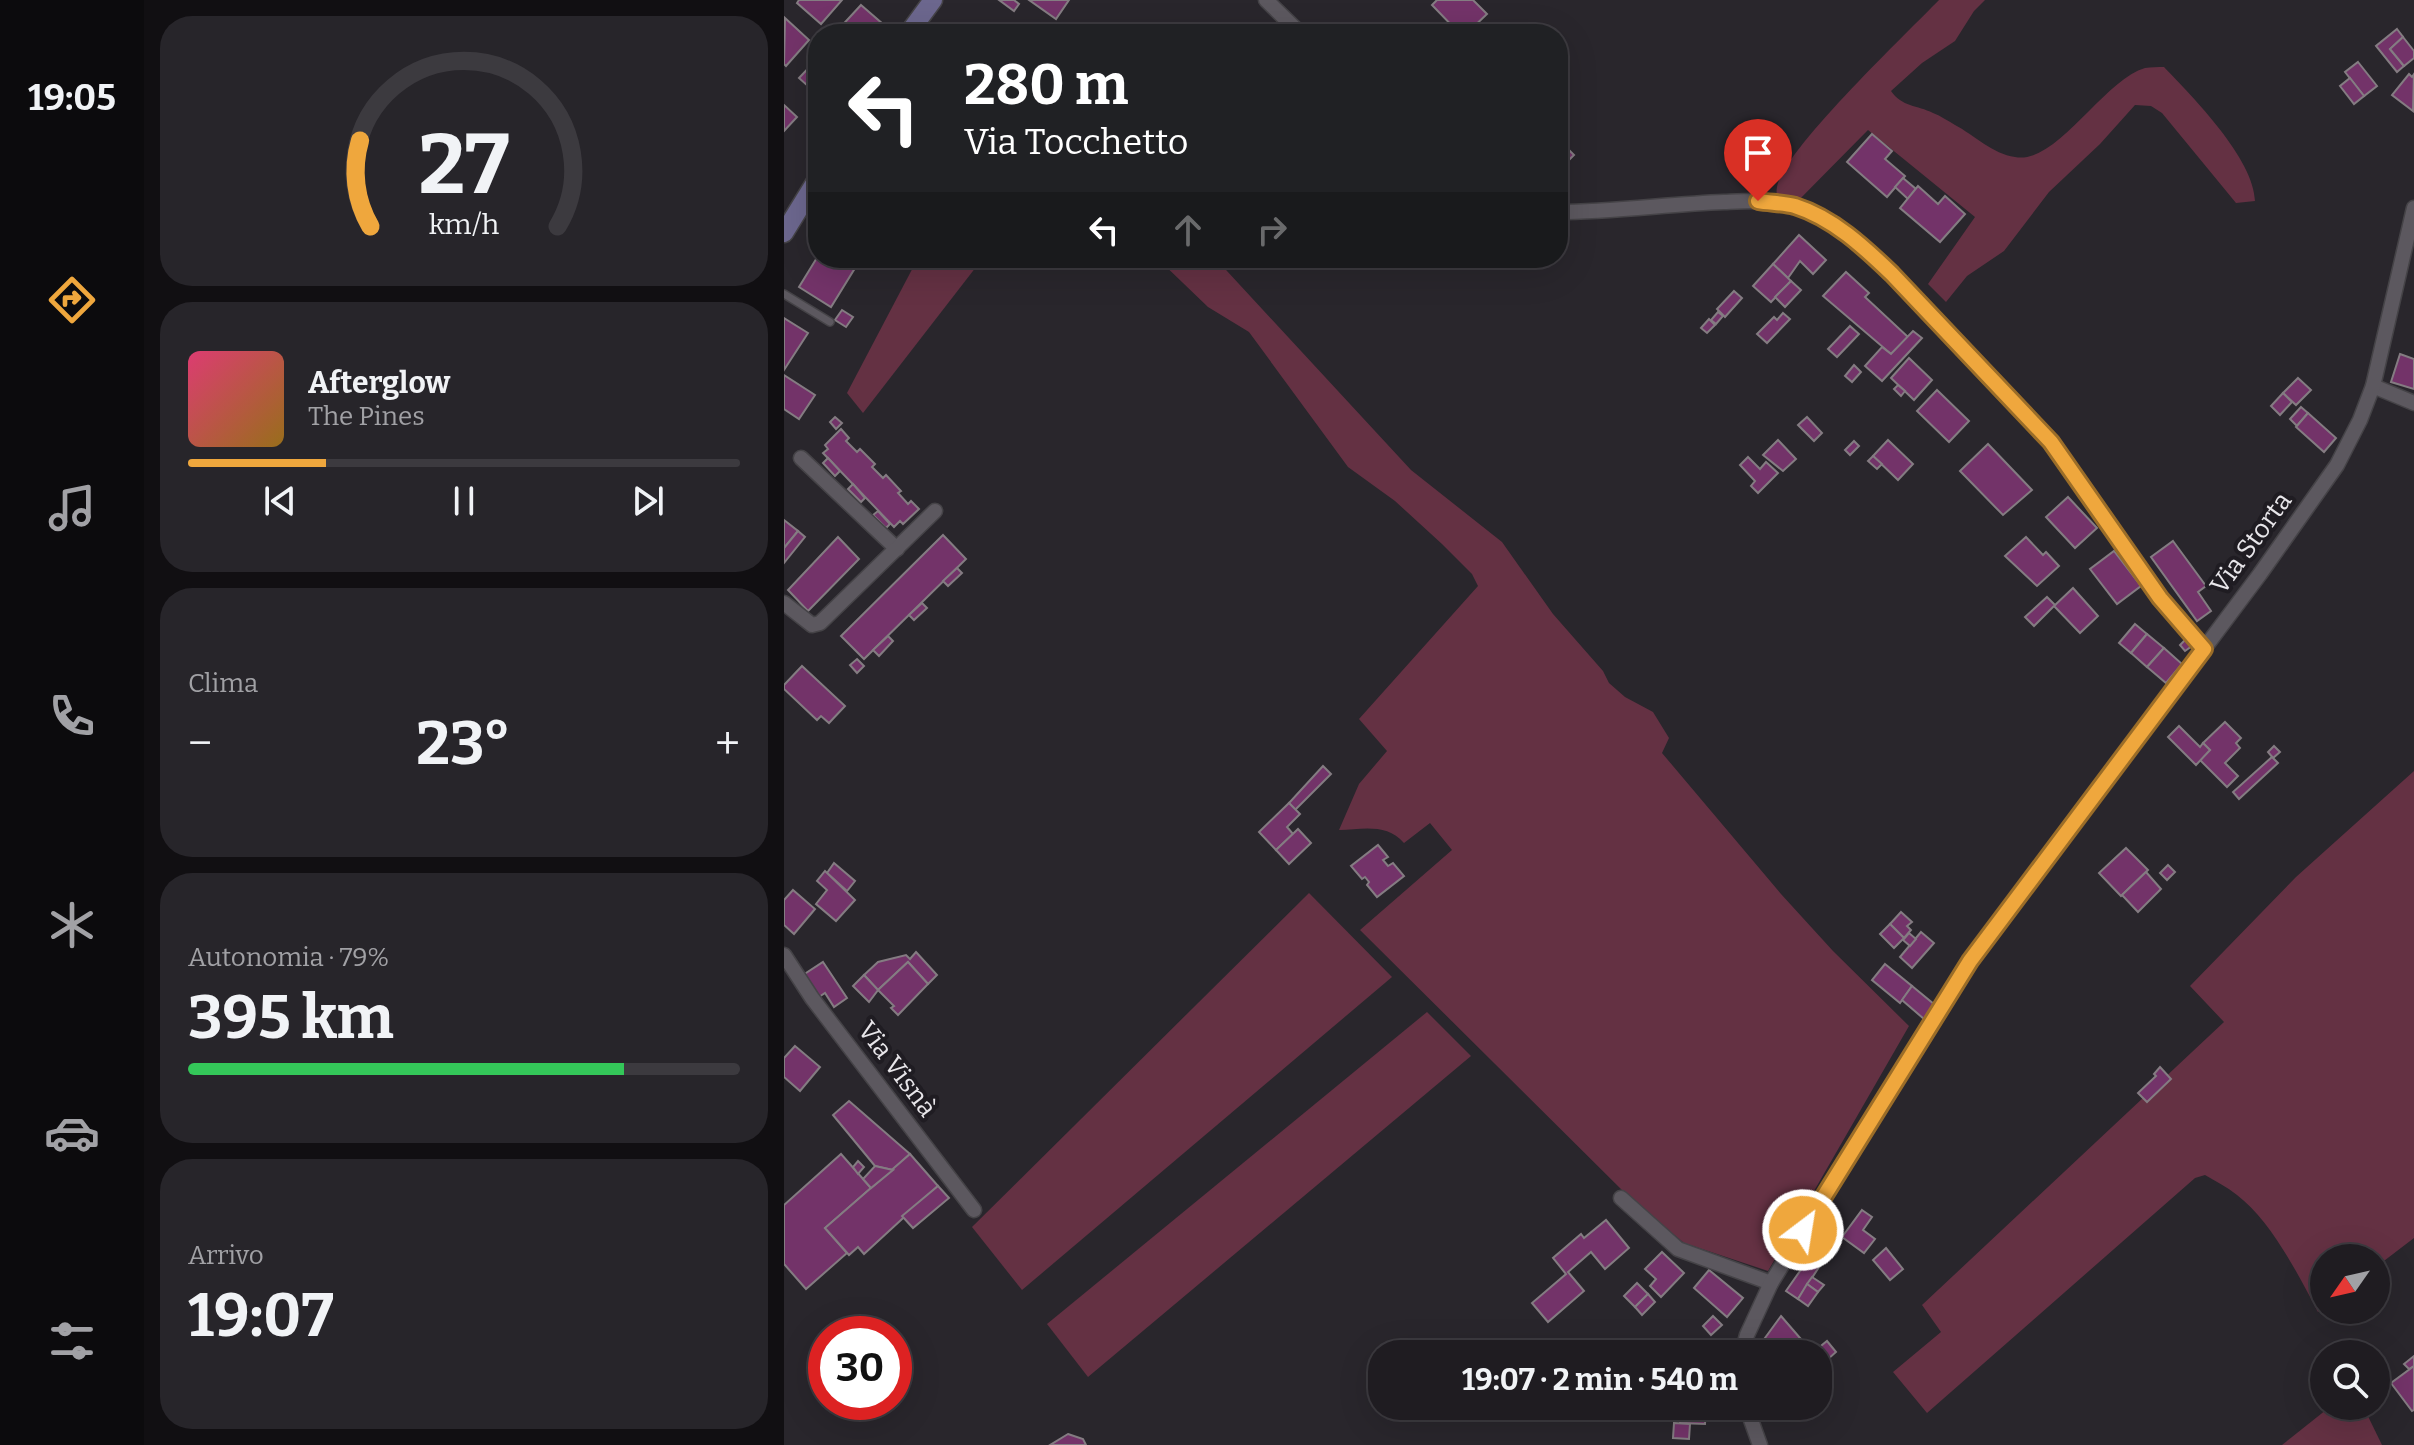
<!DOCTYPE html>
<html lang="it">
<head>
<meta charset="utf-8">
<style>
	body { margin:0; font-family:Bitter,serif; background:#27252a; color:#f1f3f6; height:100vh; display:flex; flex-direction:column; font-size:30px; white-space:nowrap }
	* { box-sizing:border-box; margin:0 }
	p { font-size:26px; color:#a1a1a5 }
	.icon { flex:none; width:44px; height:44px; fill:none; stroke:currentColor; stroke-width:2; stroke-linecap:round; stroke-linejoin:round }
	.map { position:relative; flex:1; overflow:hidden }
	.side { display:flex; flex-direction:column; gap:16px; padding:16px; background:#110f12; width:640px }
	.side>* { flex:none }
	.hud { position:absolute; left:24px; top:24px; width:760px; height:244px; border-radius:32px; box-shadow:0 8px 32px #0002,0 0 0 2px #3c3a3f; background:#202124; color:#fff; overflow:hidden }
	.needle { width:52px; rotate:236deg }
	.tools { position:absolute; left:1526px; top:1244px; display:grid; gap:16px }
	.tools a { display:grid; place-items:center; width:80px; height:80px; border-radius:50%; background:#1f1c21; box-shadow:0 8px 32px #0002,0 0 0 2px #3c3a3f; font-size:40px }
	.speed { position:absolute; left:24px; top:1316px; display:flex; gap:16px; font-size:40px; font-weight:700; text-align:center }
	.speed>* { display:grid; place-content:center; width:104px; height:104px; border-radius:50%; background:#1f1c21; box-shadow:0 8px 32px #0002,0 0 0 2px #3c3a3f; line-height:1 }
	.speed .limit { border:12px solid #d22; background:#fff; color:#111 }
	.pin { position:absolute; display:grid; place-items:center; width:68px; height:68px; color:#fff; margin:-82px -34px; border-radius:50% 50% 50% 0; rotate:-45deg; box-shadow:0 0 8px #0007 }
	.pin .icon { rotate:45deg }
	.me { position:absolute; width:88px; margin:-44px; rotate:31deg; stroke-linejoin:round; filter:drop-shadow(0 0 6px #0008) }
	.turn { display:flex; align-items:center; gap:28px; height:168px; padding:0 24px; font-size:36px }
	.turn .icon { width:104px; height:104px; stroke-width:2.5 }
	.turn b { display:block; font-size:56px; line-height:68px }
	.lanes { display:flex; align-items:center; height:76px; padding:0 24px; background:#0003; justify-content:center; gap:40px; direction:ltr }
	.lanes .off { opacity:.35 }
	.big { font-size:60px; font-weight:700; line-height:1.1 }
	.side .widget { flex:1; display:flex; flex-direction:column; justify-content:center; gap:12px; min-width:0; padding:0 28px; border-radius:32px; background:#27252a }
	.side .dial { align-items:center; gap:0 }
	.dial svg { height:208px; overflow:visible; fill:none; stroke:#3c3a3f; stroke-width:7; stroke-linecap:round; text-anchor:middle }
	.dial text { fill:#f1f3f6; stroke:none }
	.song { display:flex; align-items:center; gap:24px }
	.cover { width:96px; height:96px; border-radius:12px; background:linear-gradient(135deg,hsl(340 70% 55%),hsl(40 70% 35%)) }
	.played { height:8px; border-radius:4px; background:linear-gradient(90deg,#efa73d 25%,#3c3a3f 25%) }
	.keys { display:flex; justify-content:space-around; direction:ltr }
	.heat { display:flex; justify-content:space-between; align-items:center; font-size:44px; direction:ltr }
	.charge { height:12px; border-radius:6px; background:linear-gradient(90deg,#34c759 79%,#3c3a3f 0) }
	.trip { position:absolute; left:584px; top:1340px; width:464px; height:80px; border-radius:32px; background:#1f1c21; box-shadow:0 8px 32px #0002,0 0 0 2px #3c3a3f; font-weight:700; line-height:80px; text-align:center }
	main { display:flex; flex:1; min-height:0 }
	.tab-bar { display:flex; flex-direction:column; width:144px; justify-content:space-around; align-items:center; background:#0c0b0d; color:#a1a1a5 }
	.tab-bar .icon { width:56px; height:56px }
	.tab-bar .active { color:#efa73d }
	.tab-bar b { font-size:36px; color:#f1f3f6 }
	.map>svg:first-child { display:block }
	.green { fill:#643143 }
	.building { fill:#733369; stroke:#847c82; stroke-width:2 }
	.lines { fill:none; stroke-linecap:round; stroke-linejoin:round }
	.lane-casing { stroke:#454347; stroke-width:10 }
	.street-casing { stroke:#454347; stroke-width:17 }
	.secondary-casing { stroke:#454347; stroke-width:21 }
	.lane { stroke:#5c585f; stroke-width:7 }
	.street { stroke:#5c585f; stroke-width:14 }
	.secondary { stroke:#6c678e; stroke-width:18 }
	.route-casing { stroke:#9b6d28; stroke-width:20 }
	.route { stroke:#efa73d; stroke-width:14 }
	.labels { text-anchor:middle; dominant-baseline:central; stroke-width:8; stroke-linejoin:round; paint-order:stroke }
	.street-label { font-size:26px; fill:#e8e6ea; stroke:#1f1c22 }
</style>
</head>
<body>
<main>
<nav class="tab-bar">
<b>19:05</b>
<svg class="icon active" aria-label="directions" viewBox="0 0 24 24"><path d="M12 3l9 9-9 9-9-9zM9 14v-3h6M13 9l2 2-2 2"/></svg>
<svg class="icon" aria-label="music" viewBox="0 0 24 24"><path d="M9 18V5l10-2v13"/><circle cx="6" cy="18" r="3"/><circle cx="16" cy="16" r="3"/></svg>
<svg class="icon" aria-label="phone" viewBox="0 0 24 24"><path d="M5 4h4l2 5-3 2q2 4 5 5l2-3 5 2v4C11 20 4 13 5 4z"/></svg>
<svg class="icon" aria-label="climate" viewBox="0 0 24 24"><path d="M12 3v18M4 7l16 10M4 17L20 7"/></svg>
<svg class="icon" aria-label="car" viewBox="0 0 24 24"><path d="M5 17H2v-5l4-1 3-4h7l3 4 3 1v5h-3M9 17h6M6 11h13"/><circle cx="7" cy="17" r="2"/><circle cx="17" cy="17" r="2"/></svg>
<svg class="icon" aria-label="filters" viewBox="0 0 24 24"><path d="M4 7h16M4 17h16"/><circle cx="9" cy="7" r="2"/><circle cx="15" cy="17" r="2"/></svg>
</nav>
<section class="side">
<div class="widget dial"><svg viewBox="0 0 100 80">
<path d="M14 69A42 42 0 1 1 86 69"/>
<path d="M14 69A42 42 0 0 1 10 36" stroke="#efa73d"/>
<text x="50" y="56" font-size="32" font-weight="700">27</text>
<text x="50" y="72" font-size="11">km/h</text>
</svg></div>
<div class="widget">
<div class="song"><i class="cover"></i><div><b>Afterglow</b><p>The Pines</p></div></div>
<div class="played"></div>
<div class="keys"><svg class="icon" aria-label="previous" viewBox="0 0 24 24"><path d="M18 5L8 12l10 7zM5 5v14"/></svg><svg class="icon" aria-label="pause" viewBox="0 0 24 24"><path d="M8 5v14M16 5v14"/></svg><svg class="icon" aria-label="next" viewBox="0 0 24 24"><path d="M6 5l10 7-10 7zM19 5v14"/></svg></div>
</div>
<div class="widget"><p>Clima</p>
<div class="heat"><a>−</a><b class="big">23°</b><a>+</a></div>
</div>
<div class="widget"><p>Autonomia · 79%</p><b class="big">395 km</b><div class="charge"></div></div>
<div class="widget"><p>Arrivo</p><b class="big">19:07</b></div>
</section>
<div class="map">
<svg width="1630" height="1445" viewBox="0 0 1630 1445">
	<rect width="100%" height="100%" fill="#29262c"/>
	<g class="green">
		<path d="M 1155,0 L 1201,0 L 1190,11 L 1171,41 L 1138,63 L 1107,91 C 1118,107 1133,105 1149,113 C 1157,116 1164,121 1171,125 C 1190,135 1209,154 1231,157 C 1273,165 1319,80 1361,68 C 1367,67 1374,67 1380,67 C 1409,97 1470,159 1471,201 L 1452,203 L 1378,113 L 1367,106 L 1351,105 L 1316,144 L 1265,192 L 1220,251 L 1183,276 L 1162,302 L 1144,284 L 1191,217 L 1084,130 L 1008,207 L 993,200 C 993,196 992,192 993,187 C 999,151 1123,33 1155,0 Z"/>
		<path d="M 134,258 L 199,258 L 79,413 L 63,393 Z"/>
		<path d="M 373,258 L 431,258 L 627,470 L 718,542 L 769,614 L 819,671 L 825,683 L 841,697 L 869,712 L 885,738 L 878,753 L 997,894 L 1049,951 L 1125,1026 L 984,1271 L 900,1243 L 844,1196 L 576,930 L 668,850 L 646,823 L 620,843 C 603,823 579,829 555,830 L 575,784 L 603,751 L 575,719 L 694,586 L 688,574 L 658,544 L 611,501 L 564,467 L 465,332 L 424,307 Z"/>
		<path d="M 1630,771 L 1630,1238 L 1592,1267 L 1592,1258 L 1540,1258 L 1540,1307 L 1534,1312 C 1514,1274 1487,1221 1453,1195 C 1443,1187 1431,1181 1421,1175 L 1411,1178 L 1143,1413 L 1109,1372 L 1157,1332 L 1138,1305 L 1440,1022 L 1406,986 L 1512,877 Z"/>
		<path d="M 525,893 L 608,977 L 238,1290 L 188,1227 Z"/>
		<path d="M 643,1012 L 687,1056 L 304,1377 L 263,1324 Z"/>
		<path d="M 1547,1406 L 1579,1406 L 1598,1445 L 1498,1445 Z"/>
	</g>
	<g class="building">
		<path d="M 15,0 L 58,0 L 37,24 L 13,3 Z"/>
		<path d="M 215,0 L 230,0 L 235,4 L 230,11 Z"/>
		<path d="M 245,0 L 285,0 L 272,19 Z"/>
		<path d="M 653,0 L 689,0 L 703,14 L 682,34 L 676,34 L 648,5 Z"/>
		<path d="M 77,5 L 100,25 L 93,34 L 54,34 L 52,32 Z"/>
		<path d="M 1,18 L 25,40 L 2,66 L 0,64 Z"/>
		<path d="M 1613,29 L 1619,37 L 1606,49 L 1620,66 L 1613,72 L 1592,46 Z"/>
		<path d="M 1619,37 L 1630,51 L 1630,58 L 1620,66 L 1606,49 Z"/>
		<path d="M 34,58 L 34,95 L 15,78 Z"/>
		<path d="M 1574,62 L 1593,86 L 1580,96 L 1561,72 Z"/>
		<path d="M 1625,74 L 1628,77 L 1630,74 L 1629,111 L 1608,95 Z"/>
		<path d="M 1566,78 L 1580,96 L 1570,104 L 1556,86 Z"/>
		<path d="M 0,105 L 13,117 L 0,131 Z"/>
		<path d="M 1088,134 L 1108,151 L 1101,159 L 1121,176 L 1103,197 L 1063,162 Z"/>
		<path d="M 774,139 L 790,155 L 774,171 Z"/>
		<path d="M 1119,178 L 1132,189 L 1124,199 L 1111,187 Z"/>
		<path d="M 1134,186 L 1154,204 L 1161,196 L 1181,214 L 1156,242 L 1116,208 Z"/>
		<path d="M 1015,235 L 1042,260 L 1029,274 L 1016,261 L 1004,278 L 989,264 Z"/>
		<path d="M 34,256 L 76,260 L 47,307 L 15,287 Z"/>
		<path d="M 989,264 L 1007,281 L 987,302 L 969,286 Z"/>
		<path d="M 1062,272 L 1085,293 L 1081,297 L 1124,337 L 1107,354 L 1039,296 Z"/>
		<path d="M 1007,281 L 1017,290 L 1001,307 L 991,297 Z"/>
		<path d="M 950,291 L 958,298 L 941,317 L 933,309 Z"/>
		<path d="M 58,310 L 69,317 L 62,327 L 51,320 Z"/>
		<path d="M 934,312 L 939,316 L 932,324 L 927,320 Z"/>
		<path d="M 999,313 L 1006,319 L 983,343 L 973,334 L 990,317 L 993,320 Z"/>
		<path d="M 0,318 L 24,333 L 0,370 Z"/>
		<path d="M 925,319 L 931,325 L 923,333 L 917,328 Z"/>
		<path d="M 1066,326 L 1075,334 L 1053,357 L 1044,349 Z"/>
		<path d="M 1129,331 L 1138,338 L 1098,381 L 1081,366 L 1098,347 L 1107,354 Z"/>
		<path d="M 1616,354 L 1630,359 L 1630,389 L 1607,382 Z"/>
		<path d="M 1125,358 L 1148,380 L 1130,400 L 1107,378 Z"/>
		<path d="M 1070,365 L 1077,372 L 1068,382 L 1061,376 Z"/>
		<path d="M 0,375 L 31,395 L 15,419 L 0,409 Z"/>
		<path d="M 1514,378 L 1527,390 L 1512,405 L 1499,393 Z"/>
		<path d="M 1114,385 L 1121,391 L 1117,396 L 1110,389 Z"/>
		<path d="M 1153,390 L 1185,421 L 1165,442 L 1133,411 Z"/>
		<path d="M 1499,393 L 1508,402 L 1496,415 L 1487,406 Z"/>
		<path d="M 1517,407 L 1524,413 L 1513,426 L 1506,419 Z"/>
		<path d="M 1524,413 L 1552,438 L 1540,452 L 1512,427 Z"/>
		<path d="M 51,417 L 58,423 L 52,429 L 46,422 Z"/>
		<path d="M 1023,417 L 1038,433 L 1030,441 L 1014,425 Z"/>
		<path d="M 57,429 L 65,438 L 62,441 L 73,452 L 76,449 L 91,464 L 88,467 L 99,478 L 102,475 L 117,491 L 114,493 L 124,504 L 127,501 L 135,509 L 119,524 L 116,521 L 110,527 L 39,453 L 44,449 L 41,445 Z"/>
		<path d="M 994,440 L 1012,459 L 999,471 L 979,455 Z"/>
		<path d="M 1104,440 L 1129,464 L 1114,480 L 1089,456 Z"/>
		<path d="M 1070,441 L 1075,446 L 1066,455 L 1061,450 Z"/>
		<path d="M 1204,444 L 1248,490 L 1219,515 L 1176,471 Z"/>
		<path d="M 1089,456 L 1098,464 L 1093,469 L 1084,461 Z"/>
		<path d="M 964,457 L 976,469 L 982,462 L 994,473 L 974,493 L 967,486 L 971,481 L 956,465 Z"/>
		<path d="M 44,458 L 56,471 L 51,476 L 39,463 Z"/>
		<path d="M 69,484 L 81,498 L 77,502 L 64,489 Z"/>
		<path d="M 1284,497 L 1313,528 L 1291,548 L 1262,517 Z"/>
		<path d="M 94,511 L 106,524 L 102,528 L 89,515 Z"/>
		<path d="M 0,520 L 14,531 L 0,548 Z"/>
		<path d="M 14,531 L 21,537 L 0,563 L 0,548 Z"/>
		<path d="M 159,535 L 182,559 L 80,659 L 57,636 Z"/>
		<path d="M 54,537 L 75,559 L 24,611 L 4,590 Z"/>
		<path d="M 1242,537 L 1259,555 L 1262,552 L 1275,566 L 1253,586 L 1221,556 Z"/>
		<path d="M 1389,541 L 1422,586 L 1414,592 L 1427,611 L 1413,621 L 1367,557 Z"/>
		<path d="M 1330,551 L 1357,586 L 1333,604 L 1306,569 Z"/>
		<path d="M 173,568 L 178,573 L 164,586 L 159,581 Z"/>
		<path d="M 1289,588 L 1314,616 L 1296,633 L 1270,606 Z"/>
		<path d="M 1263,597 L 1271,605 L 1250,626 L 1241,617 Z"/>
		<path d="M 138,603 L 143,608 L 130,620 L 125,615 Z"/>
		<path d="M 1351,624 L 1363,634 L 1347,653 L 1335,643 Z"/>
		<path d="M 1363,634 L 1380,648 L 1363,667 L 1347,653 Z"/>
		<path d="M 104,636 L 109,641 L 95,656 L 89,650 Z"/>
		<path d="M 1402,639 L 1408,646 L 1401,651 L 1396,645 Z"/>
		<path d="M 1380,648 L 1398,664 L 1382,683 L 1363,667 Z"/>
		<path d="M 73,659 L 80,666 L 73,673 L 66,665 Z"/>
		<path d="M 18,666 L 61,706 L 45,723 L 37,716 L 33,720 L 0,689 L 0,685 Z"/>
		<path d="M 1441,722 L 1457,738 L 1452,743 L 1456,748 L 1441,763 L 1454,776 L 1443,787 L 1416,760 L 1426,750 L 1419,743 Z"/>
		<path d="M 1395,726 L 1416,747 L 1419,743 L 1426,750 L 1412,765 L 1384,737 Z"/>
		<path d="M 1490,746 L 1496,752 L 1489,758 L 1484,752 Z"/>
		<path d="M 1488,757 L 1494,763 L 1455,799 L 1449,792 Z"/>
		<path d="M 539,766 L 547,774 L 511,810 L 505,803 Z"/>
		<path d="M 505,803 L 516,814 L 503,827 L 509,834 L 492,850 L 475,832 Z"/>
		<path d="M 514,829 L 527,843 L 505,864 L 492,850 Z"/>
		<path d="M 594,845 L 604,857 L 599,860 L 604,866 L 609,863 L 620,876 L 593,897 L 583,885 L 585,882 L 581,877 L 578,879 L 567,866 Z"/>
		<path d="M 1342,848 L 1364,870 L 1337,896 L 1315,873 Z"/>
		<path d="M 50,863 L 71,881 L 63,891 L 43,873 Z"/>
		<path d="M 1384,865 L 1391,872 L 1383,880 L 1376,873 Z"/>
		<path d="M 41,871 L 71,900 L 52,921 L 32,904 L 43,890 L 33,881 Z"/>
		<path d="M 1362,872 L 1377,889 L 1354,912 L 1338,895 Z"/>
		<path d="M 9,890 L 31,909 L 10,934 L 0,925 L 0,900 Z"/>
		<path d="M 1117,912 L 1128,922 L 1123,926 L 1127,930 L 1120,938 L 1106,924 Z"/>
		<path d="M 1106,924 L 1120,938 L 1110,948 L 1096,934 Z"/>
		<path d="M 1137,932 L 1150,943 L 1128,968 L 1116,957 Z"/>
		<path d="M 1125,933 L 1132,939 L 1126,946 L 1119,940 Z"/>
		<path d="M 132,952 L 153,975 L 144,984 L 124,962 L 94,990 L 80,975 L 94,962 L 122,955 L 126,959 Z"/>
		<path d="M 39,962 L 63,998 L 50,1007 L 41,993 L 35,997 L 19,975 Z"/>
		<path d="M 124,962 L 144,984 L 114,1015 L 107,1008 L 110,1006 L 94,990 Z"/>
		<path d="M 1101,964 L 1128,986 L 1116,1003 L 1088,980 Z"/>
		<path d="M 80,975 L 94,990 L 85,1002 L 69,986 Z"/>
		<path d="M 1128,986 L 1151,1005 L 1140,1019 L 1118,1000 Z"/>
		<path d="M 11,1046 L 36,1067 L 16,1091 L 0,1077 L 0,1058 Z"/>
		<path d="M 1376,1067 L 1387,1079 L 1363,1102 L 1354,1093 L 1372,1076 L 1370,1074 Z"/>
		<path d="M 65,1101 L 126,1154 L 109,1170 L 91,1166 L 49,1115 Z"/>
		<path d="M 57,1154 L 87,1188 L 41,1228 L 63,1253 L 22,1289 L 0,1264 L 0,1205 Z"/>
		<path d="M 126,1154 L 154,1186 L 80,1254 L 74,1247 L 65,1255 L 41,1228 Z"/>
		<path d="M 74,1161 L 80,1167 L 74,1174 L 69,1167 Z"/>
		<path d="M 91,1166 L 109,1170 L 87,1188 L 79,1179 Z"/>
		<path d="M 154,1186 L 165,1198 L 129,1228 L 118,1216 Z"/>
		<path d="M 1078,1210 L 1088,1217 L 1079,1230 L 1091,1239 L 1080,1253 L 1058,1237 Z"/>
		<path d="M 822,1220 L 845,1248 L 821,1269 L 807,1252 L 784,1272 L 800,1291 L 764,1322 L 748,1303 L 782,1274 L 769,1258 L 797,1234 L 800,1238 Z"/>
		<path d="M 1102,1248 L 1119,1269 L 1106,1280 L 1089,1260 Z"/>
		<path d="M 1030,1251 L 1041,1258 L 1014,1299 L 1002,1291 Z"/>
		<path d="M 878,1252 L 900,1273 L 877,1297 L 866,1286 L 872,1279 L 861,1269 Z"/>
		<path d="M 925,1270 L 959,1298 L 943,1317 L 910,1288 Z"/>
		<path d="M 1028,1277 L 1040,1285 L 1034,1292 L 1023,1284 Z"/>
		<path d="M 853,1283 L 864,1294 L 851,1307 L 840,1296 Z"/>
		<path d="M 1023,1284 L 1034,1292 L 1024,1306 L 1014,1299 Z"/>
		<path d="M 864,1294 L 871,1302 L 858,1315 L 851,1307 Z"/>
		<path d="M 929,1316 L 938,1325 L 927,1335 L 919,1326 Z"/>
		<path d="M 997,1316 L 1029,1353 L 1027,1354 L 994,1354 L 981,1338 Z"/>
		<path d="M 1043,1341 L 1052,1352 L 1034,1368 L 1034,1354 L 1027,1354 Z"/>
		<path d="M 1630,1356 L 1630,1366 L 1625,1369 L 1620,1364 Z"/>
		<path d="M 1630,1366 L 1630,1410 L 1628,1411 L 1607,1383 Z"/>
		<path d="M 897,1406 L 922,1406 L 921,1424 L 896,1423 Z"/>
		<path d="M 890,1423 L 906,1424 L 905,1439 L 889,1438 Z"/>
		<path d="M 284,1434 L 299,1439 L 302,1445 L 266,1445 Z"/>
	</g>
	<g class="lines">
		<defs>
			<path id="lane" d="M 0,294 L 46,322"/>
			<g id="street">
				<path d="M 482,0 L 517,34"/>
				<path d="M 774,212 C 829,212 885,204 940,202 C 964,201 990,199 1013,207 C 1051,221 1080,247 1108,274 L 1267,442 L 1376,598 L 1420,649"/>
				<path d="M 1589,386 L 1630,403"/>
				<path d="M 17,458 L 113,549"/>
				<path d="M 0,603 L 28,625 L 36,623 L 151,511"/>
				<path d="M 0,955 L 28,998 L 190,1210"/>
				<path d="M 837,1198 L 894,1249 L 987,1283"/>
				<path d="M 958,1354 L 963,1335 L 987,1283 L 1186,961 L 1476,574 L 1553,465 L 1576,420 L 1589,386 L 1630,208"/>
				<path d="M 962,1406 L 976,1445"/>
			</g>
			<g id="secondary">
				<path d="M 124,34 L 149,0"/>
				<path d="M 0,233 L 34,178"/>
			</g>
		</defs>
		<use href="#lane" class="lane-casing"/>
		<use href="#street" class="street-casing"/>
		<use href="#secondary" class="secondary-casing"/>
		<use href="#lane" class="lane"/>
		<use href="#street" class="street"/>
		<use href="#secondary" class="secondary"/>
	</g>
	<g class="lines">
		<defs>
			<path id="route" d="M 974,201 C 986,203 1000,203 1011,206 C 1049,218 1080,247 1108,274 L 1267,442 L 1376,598 L 1420,649 L 1186,961 L 1019,1230"/>
		</defs>
		<use href="#route" class="route-casing"/>
		<use href="#route" class="route"/>
	</g>
	<g class="labels">
		<g class="street-label">
			<text transform="translate(1467 543) rotate(-54)">Via Storta</text>
			<text transform="translate(113 1069) rotate(53)">Via Visnà</text>
		</g>
	</g>
</svg>
<div class="tools">
<a><svg class="needle" viewBox="-14 -14 28 28"><path d="M0-13l5 13h-10z" fill="#e53935"/><path d="M0 13l5-13h-10z" fill="#a1a1a5"/></svg></a>
<a><svg class="icon" aria-label="search" viewBox="0 0 24 24"><circle cx="10" cy="10" r="6"/><path d="M15 15l6 6"/></svg></a>
</div>
<div class="speed"><div class="limit">30</div></div>
<div class="pin" style="left:974px;top:201px;background:#d93025"><svg class="icon" aria-label="arrive" viewBox="0 0 24 24"><path d="M6 21V4h12l-3 4 3 4H6"/></svg></div>
<svg class="me" style="left:1019px;top:1230px" viewBox="-20 -20 40 40"><circle r="17" fill="#efa73d" stroke="#fff" stroke-width="3"/><path d="M0-11L8 9 0 5-8 9z" fill="#fff"/></svg>
<div class="trip">19:07 · 2 min · 540 m</div>
<div class="hud">
<div class="turn"><svg class="icon" aria-label="left" viewBox="0 0 24 24"><path d="M17 20v-9H6M10 6l-5 5 5 5"/></svg><div><b>280 m</b>Via Tocchetto</div></div>
<div class="lanes"><svg class="icon" aria-label="left" viewBox="0 0 24 24"><path d="M17 20v-9H6M10 6l-5 5 5 5"/></svg><svg class="icon off" aria-label="ahead" viewBox="0 0 24 24"><path d="M12 20V5M6 11l6-6 6 6"/></svg><svg class="icon off" aria-label="right" viewBox="0 0 24 24"><path d="M7 20v-9h11M14 6l5 5-5 5"/></svg></div>
</div>
</div>
</main>
</body>
</html>
